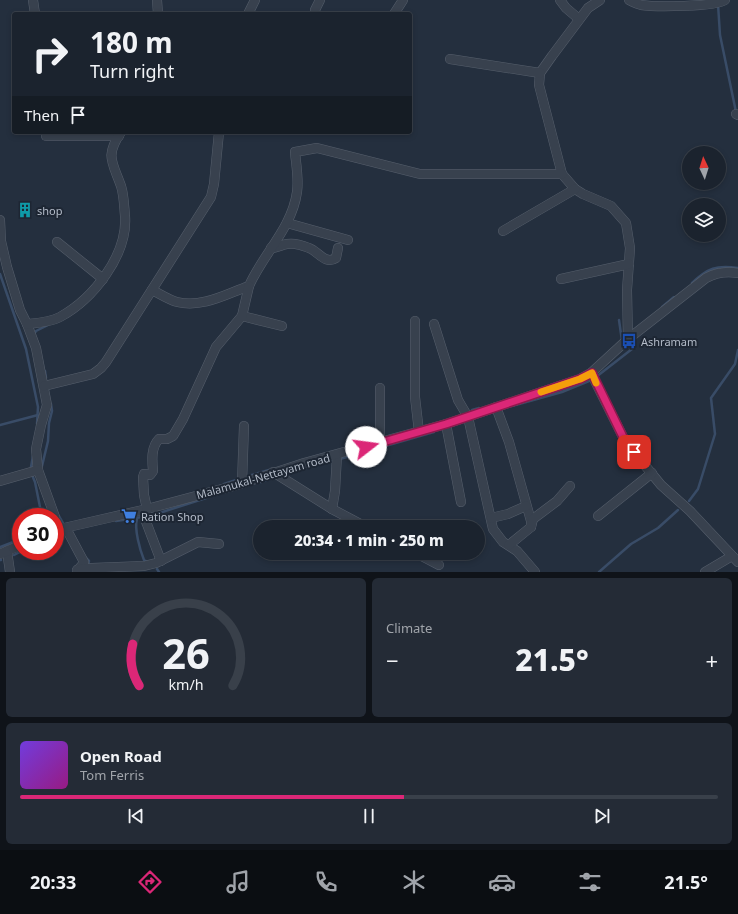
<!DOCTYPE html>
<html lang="en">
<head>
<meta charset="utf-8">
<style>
	body { margin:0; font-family:"Noto Sans",sans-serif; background:#242b36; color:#f1f3f6; height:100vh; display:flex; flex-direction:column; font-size:15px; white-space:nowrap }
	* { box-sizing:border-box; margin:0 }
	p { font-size:13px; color:#a0a4aa }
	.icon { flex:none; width:22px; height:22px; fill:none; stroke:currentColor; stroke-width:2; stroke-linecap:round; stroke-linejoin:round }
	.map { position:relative; height:572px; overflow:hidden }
	.side { display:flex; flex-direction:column; gap:6px; padding:6px; background:#0f1319; flex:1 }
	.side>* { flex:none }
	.top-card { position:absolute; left:12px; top:12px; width:400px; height:122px; border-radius:4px; box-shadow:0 2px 6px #0003,0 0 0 1px #39404a; background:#1b232e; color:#f1f3f6; overflow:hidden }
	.needle { width:26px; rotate:356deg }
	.fabs { position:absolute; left:682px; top:146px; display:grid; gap:8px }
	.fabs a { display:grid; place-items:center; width:44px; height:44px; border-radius:50%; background:#1b232e; box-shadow:0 2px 6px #0003,0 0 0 1px #39404a; font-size:20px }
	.speed { position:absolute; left:12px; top:508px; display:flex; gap:8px; font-size:20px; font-weight:700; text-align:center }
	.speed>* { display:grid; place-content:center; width:52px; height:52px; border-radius:50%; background:#1b232e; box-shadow:0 2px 6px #0003,0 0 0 1px #39404a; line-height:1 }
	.speed .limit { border:6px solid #d22; background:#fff; color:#111 }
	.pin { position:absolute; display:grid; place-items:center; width:34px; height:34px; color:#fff; margin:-17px; border-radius:8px; box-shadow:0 2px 6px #0006 }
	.me { position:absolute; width:44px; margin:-22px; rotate:75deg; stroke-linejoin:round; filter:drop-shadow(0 0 3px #0008) }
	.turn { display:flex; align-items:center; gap:14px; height:84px; padding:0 12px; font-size:18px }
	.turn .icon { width:52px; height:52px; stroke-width:2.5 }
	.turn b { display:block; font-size:28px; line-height:34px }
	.then { display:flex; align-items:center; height:38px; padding:0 12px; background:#0003; gap:8px; font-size:15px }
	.big { font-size:30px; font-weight:800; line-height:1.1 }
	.side .card { flex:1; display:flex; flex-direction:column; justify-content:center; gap:6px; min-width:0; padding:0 14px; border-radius:6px; background:#242b36 }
	.side .dial { align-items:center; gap:0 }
	.dial svg { height:104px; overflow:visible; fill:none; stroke:#39404a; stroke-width:7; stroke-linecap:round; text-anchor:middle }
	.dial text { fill:#f1f3f6; stroke:none }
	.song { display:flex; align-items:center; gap:12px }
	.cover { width:48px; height:48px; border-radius:6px; background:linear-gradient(135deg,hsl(260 70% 55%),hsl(310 70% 35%)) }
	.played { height:4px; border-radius:2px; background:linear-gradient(90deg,#db2777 55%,#39404a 55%) }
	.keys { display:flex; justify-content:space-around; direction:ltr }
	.heat { display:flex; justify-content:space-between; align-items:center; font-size:22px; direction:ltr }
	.side .tiles { flex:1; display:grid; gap:6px; grid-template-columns:1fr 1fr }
	.card:last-child { grid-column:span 2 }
	.trip { position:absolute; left:253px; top:520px; width:232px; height:40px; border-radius:20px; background:#1b232e; box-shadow:0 2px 6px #0003,0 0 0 1px #39404a; font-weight:800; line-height:40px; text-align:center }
	.menu { display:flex; height:64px; justify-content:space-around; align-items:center; background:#0b0e12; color:#a0a4aa }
	.menu .icon { width:28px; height:28px }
	.menu .on { color:#db2777 }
	.menu b { font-size:18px; color:#f1f3f6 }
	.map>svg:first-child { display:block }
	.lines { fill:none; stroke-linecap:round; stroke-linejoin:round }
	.stream { stroke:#394c67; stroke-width:2.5 }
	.street-casing { stroke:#565f6c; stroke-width:10 }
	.street { stroke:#38414e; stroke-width:9 }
	.route-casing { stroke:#8e194d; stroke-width:10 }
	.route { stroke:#db2777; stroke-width:7 }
	.slow { stroke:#f59e0b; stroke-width:7 }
	.labels { text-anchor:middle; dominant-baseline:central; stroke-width:4; stroke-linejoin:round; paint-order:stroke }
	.poi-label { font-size:11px; fill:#b4bcc9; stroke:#1d2633; text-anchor:start }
	.street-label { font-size:11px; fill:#b4bcc9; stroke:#1d2633 }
</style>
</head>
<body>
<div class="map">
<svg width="738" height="572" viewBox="0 0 738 572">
	<rect width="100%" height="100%" fill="#242f3e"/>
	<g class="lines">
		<g class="stream">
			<path d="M 718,4 L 720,35 L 736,112"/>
			<path d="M 0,274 L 26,349 L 38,407 L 37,424"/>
			<path d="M 692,283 C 708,268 716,265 738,268"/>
			<path d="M 662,307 L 674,297"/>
			<path d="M 619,320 L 622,341"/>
			<path d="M 34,334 L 36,331 L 48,325"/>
			<path d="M 45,371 L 46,378"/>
			<path d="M 596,377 L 632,349 L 633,345"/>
			<path d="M 512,406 L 562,392 L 589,381"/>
			<path d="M 472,410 L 479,408"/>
			<path d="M 0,425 L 38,415"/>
			<path d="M 340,459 L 434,432"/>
			<path d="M 317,464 L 334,460"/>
			<path d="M 42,466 L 48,441 L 49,423 L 52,411 L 51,404"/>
			<path d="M 31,467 L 33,456"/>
			<path d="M 32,475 L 35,482 L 42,517"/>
			<path d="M 248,476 L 269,470"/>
			<path d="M 261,482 L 275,477"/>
			<path d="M 224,484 L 239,479"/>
			<path d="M 689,501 L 698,489 L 715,434 L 711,398 L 735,364 L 738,350"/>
			<path d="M 153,515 L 206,498"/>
			<path d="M 59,516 L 63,523"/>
			<path d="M 137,519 C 134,529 140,550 144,560 L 148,562"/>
			<path d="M 116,521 L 142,517"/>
			<path d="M 55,538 L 65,534"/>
			<path d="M 0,547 L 21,539"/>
			<path d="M 14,555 L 22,551"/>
			<path d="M 85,557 L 89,561 L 88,566"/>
			<path d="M 0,560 L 1,560"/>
			<path d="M 157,569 L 159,572"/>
			<path d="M 599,572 L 631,544 L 658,528 L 678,510"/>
		</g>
		<defs>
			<g id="street">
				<path d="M 33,0 L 35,14"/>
				<path d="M 157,0 L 158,14"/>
				<path d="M 560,0 L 566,8 L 579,19"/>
				<path d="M 600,0 L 588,8 L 552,56 L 540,73 L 539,85 L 562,174 L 575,189 L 583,194 L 611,206 L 626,223 L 630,248 L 627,290 L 628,339"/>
				<path d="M 629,0 C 633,2 637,4 641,5 C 654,7 715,7 725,0"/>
				<path d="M 248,14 L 255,0"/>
				<path d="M 316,14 L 315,10 L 320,0"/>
				<path d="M 394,14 L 403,0"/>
				<path d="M 450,59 L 540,73"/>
				<path d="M 736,114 L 738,115"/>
				<path d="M 46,136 L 119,136"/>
				<path d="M 0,220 L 1,241 L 7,267 L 20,310 L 27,324 L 36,348 L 47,405 L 41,425 L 36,449 L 38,470 L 55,517"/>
				<path d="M 287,223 L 348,240"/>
				<path d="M 503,231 L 575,189"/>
				<path d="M 57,242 L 103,279"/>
				<path d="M 271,248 C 277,248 281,245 287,244 C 293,243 302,245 309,248 C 318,251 325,265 336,258 L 338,248"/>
				<path d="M 561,279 L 629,264"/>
				<path d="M 152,290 C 160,294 169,300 177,302 C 203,308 226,294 249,286 C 263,254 292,228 297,192 C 299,179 296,164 295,152 L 317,148 L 420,174 L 562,174"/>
				<path d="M 242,316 L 282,326"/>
				<path d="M 415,321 L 415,397 L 419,432"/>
				<path d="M 27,324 C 38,323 51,322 60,317 C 93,299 128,255 125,216 C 124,206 124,195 121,186 C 112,161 105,156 121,132"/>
				<path d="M 434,324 L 458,400 L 468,417 L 493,529 L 503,542 L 517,551 L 535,572"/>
				<path d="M 591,373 L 625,441 L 661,485 L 690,511 L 738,562"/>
				<path d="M 44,386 L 93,374 L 101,368 L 106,362 L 211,197 L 214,184 L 219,132"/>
				<path d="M 496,407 L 509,442 L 531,521 L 531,527"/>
				<path d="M 446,424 L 461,502"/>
				<path d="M 380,443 L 380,388"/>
				<path d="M 273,472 L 332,509 L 366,527"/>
				<path d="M 0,481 L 38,470"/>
				<path d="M 242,483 L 244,426"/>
				<path d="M 332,509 L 335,491 L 337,455"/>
				<path d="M 598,516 L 652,473"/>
				<path d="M 491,518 L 508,514 L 526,506"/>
				<path d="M 64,528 L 68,532 L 84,562 L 83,564 L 77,571"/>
				<path d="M 55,532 L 64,528 L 147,509 L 237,485 L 304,463 L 446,424 L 580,379 L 591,373 L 628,339 L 706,278 C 717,272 726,271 738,273"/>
				<path d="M 509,545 L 531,527 L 533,519 L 557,501 L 570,486"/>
				<path d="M 7,551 L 10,572"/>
				<path d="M 416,553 L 439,565"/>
				<path d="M 0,554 L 21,545"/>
				<path d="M 161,561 L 145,519 L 147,509 L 144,495 L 143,477 L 144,474 L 150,475 L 153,471 C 152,460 151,447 159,439 L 167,439 L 173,436 L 183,419 L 216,347 L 242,316 L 249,286"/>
				<path d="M 77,570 L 92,568 L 144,566 L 156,563 L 198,542 L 219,544"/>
				<path d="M 705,572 L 732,556"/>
			</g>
		</defs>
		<use href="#street" class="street-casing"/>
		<use href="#street" class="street"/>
	</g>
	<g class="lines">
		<defs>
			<path id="route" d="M 366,447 L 446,424 L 580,379 L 592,373 L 625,441 L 634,452"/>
		</defs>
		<use href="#route" class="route-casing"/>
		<use href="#route" class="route"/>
		<path class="slow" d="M 541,392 L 580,379 L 592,373 L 596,383"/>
	</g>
	<defs>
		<symbol id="building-bare" viewBox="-9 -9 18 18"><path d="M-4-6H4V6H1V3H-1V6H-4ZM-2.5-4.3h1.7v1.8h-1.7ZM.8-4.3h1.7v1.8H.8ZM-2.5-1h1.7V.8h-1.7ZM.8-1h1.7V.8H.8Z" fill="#0f9aa8" stroke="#1d2633" stroke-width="2.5" paint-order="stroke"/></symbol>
		<symbol id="bus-bare" viewBox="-9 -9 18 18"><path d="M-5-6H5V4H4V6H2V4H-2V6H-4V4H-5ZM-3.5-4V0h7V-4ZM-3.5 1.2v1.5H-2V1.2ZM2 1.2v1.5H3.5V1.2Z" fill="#1a4fb4" stroke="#1d2633" stroke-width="2.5" paint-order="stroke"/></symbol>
		<symbol id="supermarket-bare" viewBox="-9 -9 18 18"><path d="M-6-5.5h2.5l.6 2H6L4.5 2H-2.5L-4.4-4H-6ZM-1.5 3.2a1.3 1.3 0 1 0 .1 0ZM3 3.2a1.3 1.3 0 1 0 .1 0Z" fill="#3f7fe0" stroke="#1d2633" stroke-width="2.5" paint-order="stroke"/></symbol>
	</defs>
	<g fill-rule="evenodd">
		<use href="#building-bare" x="14" y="199" width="22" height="22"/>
		<use href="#bus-bare" x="618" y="330" width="22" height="22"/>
		<use href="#supermarket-bare" x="118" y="505" width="22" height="22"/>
	</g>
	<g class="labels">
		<g class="poi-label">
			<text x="37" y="210">shop</text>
			<text x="641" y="341">Ashramam</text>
			<text x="141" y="516">Ration Shop</text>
		</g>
		<g class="street-label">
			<text transform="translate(263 476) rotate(-16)">Malamukal-Nettayam road</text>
		</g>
	</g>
</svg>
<div class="fabs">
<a><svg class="needle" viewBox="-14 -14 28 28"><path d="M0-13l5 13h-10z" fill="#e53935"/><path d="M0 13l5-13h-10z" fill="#a0a4aa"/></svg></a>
<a><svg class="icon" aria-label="layers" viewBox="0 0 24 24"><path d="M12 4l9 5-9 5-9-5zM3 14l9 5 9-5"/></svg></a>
</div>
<div class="speed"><div class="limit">30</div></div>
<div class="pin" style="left:634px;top:452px;background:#d93025"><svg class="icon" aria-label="arrive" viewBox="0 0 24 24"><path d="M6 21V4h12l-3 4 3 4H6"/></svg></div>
<svg class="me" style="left:366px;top:447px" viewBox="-20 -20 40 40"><circle r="19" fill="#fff"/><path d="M0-13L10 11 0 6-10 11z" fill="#db2777"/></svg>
<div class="trip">20:34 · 1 min · 250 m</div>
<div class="top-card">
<div class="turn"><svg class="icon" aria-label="right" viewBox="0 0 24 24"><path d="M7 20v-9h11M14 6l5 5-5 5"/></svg><div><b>180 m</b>Turn right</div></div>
<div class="then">Then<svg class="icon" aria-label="arrive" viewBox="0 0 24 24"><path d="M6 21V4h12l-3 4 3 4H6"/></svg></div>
</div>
</div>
<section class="side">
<div class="tiles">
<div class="card dial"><svg viewBox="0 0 100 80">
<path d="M14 69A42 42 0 1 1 86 69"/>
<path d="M14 69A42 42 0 0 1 9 37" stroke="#db2777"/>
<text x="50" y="56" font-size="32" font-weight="700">26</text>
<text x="50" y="72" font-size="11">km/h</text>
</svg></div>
<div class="card"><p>Climate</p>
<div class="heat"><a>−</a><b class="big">21.5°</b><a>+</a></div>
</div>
<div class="card">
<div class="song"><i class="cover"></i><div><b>Open Road</b><p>Tom Ferris</p></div></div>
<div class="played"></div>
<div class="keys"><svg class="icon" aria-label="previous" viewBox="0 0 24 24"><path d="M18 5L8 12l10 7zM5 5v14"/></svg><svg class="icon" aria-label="pause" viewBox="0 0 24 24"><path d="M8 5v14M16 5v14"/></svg><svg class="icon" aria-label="next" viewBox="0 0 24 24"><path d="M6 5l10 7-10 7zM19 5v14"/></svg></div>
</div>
</div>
</section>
<nav class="menu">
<b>20:33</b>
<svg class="icon on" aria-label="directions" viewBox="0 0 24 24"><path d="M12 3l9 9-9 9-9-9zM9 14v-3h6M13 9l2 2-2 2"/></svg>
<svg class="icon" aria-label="music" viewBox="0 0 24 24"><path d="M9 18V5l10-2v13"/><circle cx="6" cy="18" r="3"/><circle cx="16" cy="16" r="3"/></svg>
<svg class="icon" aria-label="phone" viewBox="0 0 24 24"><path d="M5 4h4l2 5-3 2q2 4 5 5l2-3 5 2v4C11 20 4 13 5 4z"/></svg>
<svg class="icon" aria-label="climate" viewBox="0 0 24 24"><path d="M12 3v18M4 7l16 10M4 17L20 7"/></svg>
<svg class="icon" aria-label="car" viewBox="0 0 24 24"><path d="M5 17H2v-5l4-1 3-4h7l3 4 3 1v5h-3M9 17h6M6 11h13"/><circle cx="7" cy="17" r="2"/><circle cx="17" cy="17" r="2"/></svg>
<svg class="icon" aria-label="filters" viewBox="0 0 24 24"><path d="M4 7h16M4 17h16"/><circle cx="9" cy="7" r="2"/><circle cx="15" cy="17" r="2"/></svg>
<b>21.5°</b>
</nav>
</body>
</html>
